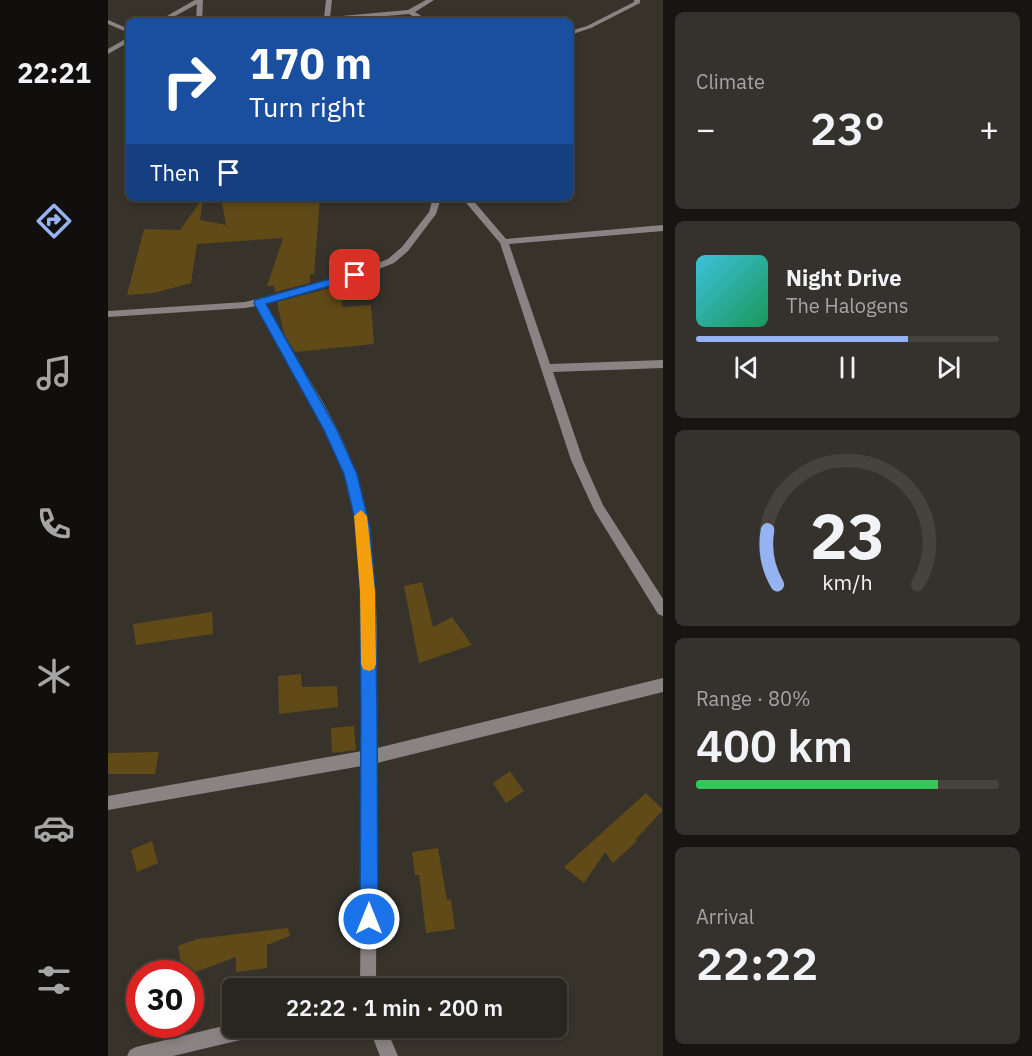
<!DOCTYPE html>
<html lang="en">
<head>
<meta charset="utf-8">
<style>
	body { margin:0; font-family:"IBM Plex Sans",sans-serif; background:#35322d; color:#f1f3f6; height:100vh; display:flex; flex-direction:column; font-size:22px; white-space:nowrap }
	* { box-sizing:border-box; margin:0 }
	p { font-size:20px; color:#a5a5a5 }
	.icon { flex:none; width:33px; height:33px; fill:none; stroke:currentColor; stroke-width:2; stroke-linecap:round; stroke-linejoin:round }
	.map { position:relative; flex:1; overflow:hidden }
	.panel { display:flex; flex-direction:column; gap:12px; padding:12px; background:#171512; width:369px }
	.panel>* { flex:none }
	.top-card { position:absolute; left:18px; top:18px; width:447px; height:183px; border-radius:9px; box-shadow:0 3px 9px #0003,0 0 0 2px #45433e; background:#1a4fa0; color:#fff; overflow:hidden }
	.speed { position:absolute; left:18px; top:960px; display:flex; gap:12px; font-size:30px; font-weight:700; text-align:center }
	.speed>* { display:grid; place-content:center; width:78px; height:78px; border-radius:50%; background:#292620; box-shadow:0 3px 9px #0003,0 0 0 2px #45433e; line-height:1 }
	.speed .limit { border:9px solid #d22; background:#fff; color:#111 }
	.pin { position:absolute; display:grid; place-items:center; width:51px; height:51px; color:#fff; margin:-26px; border-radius:12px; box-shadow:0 3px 9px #0006 }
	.me { position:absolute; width:66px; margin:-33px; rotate:0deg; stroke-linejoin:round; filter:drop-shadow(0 0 4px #0008) }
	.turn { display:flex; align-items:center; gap:21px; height:126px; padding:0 24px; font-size:27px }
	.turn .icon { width:78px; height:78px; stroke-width:2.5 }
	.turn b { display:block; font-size:42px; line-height:51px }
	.then { display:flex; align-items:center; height:57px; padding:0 24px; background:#0003; gap:12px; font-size:22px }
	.big { font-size:45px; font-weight:600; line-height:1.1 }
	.panel .widget { flex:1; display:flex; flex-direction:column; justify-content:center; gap:9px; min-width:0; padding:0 21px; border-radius:9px; background:#35322d }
	.panel .dial { align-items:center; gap:0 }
	.dial svg { height:156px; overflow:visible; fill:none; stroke:#45433e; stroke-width:7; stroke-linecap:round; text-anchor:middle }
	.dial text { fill:#f1f3f6; stroke:none }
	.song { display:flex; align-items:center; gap:18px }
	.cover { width:72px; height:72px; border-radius:9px; background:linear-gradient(135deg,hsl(190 70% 55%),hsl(150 70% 35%)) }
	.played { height:6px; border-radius:3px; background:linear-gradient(90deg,#95b2f1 70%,#45433e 70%) }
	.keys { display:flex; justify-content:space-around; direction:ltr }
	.heat { display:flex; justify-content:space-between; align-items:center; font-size:33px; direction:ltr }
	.charge { height:9px; border-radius:4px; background:linear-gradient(90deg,#34c759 80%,#45433e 0) }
	.trip { position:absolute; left:114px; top:978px; width:345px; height:60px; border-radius:9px; background:#292620; box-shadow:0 3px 9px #0003,0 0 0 2px #45433e; font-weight:600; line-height:60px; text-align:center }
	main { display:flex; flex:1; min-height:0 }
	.menu { display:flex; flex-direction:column; width:108px; justify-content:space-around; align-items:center; background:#100f0d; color:#a5a5a5 }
	.menu .icon { width:42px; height:42px }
	.menu .on { color:#95b2f1 }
	.menu b { font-size:27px; color:#f1f3f6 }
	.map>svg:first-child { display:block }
	.building { fill:#604a17 }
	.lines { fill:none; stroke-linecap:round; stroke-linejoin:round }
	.minor { fill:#898384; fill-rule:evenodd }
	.route { fill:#1a73e8; stroke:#114b97; stroke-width:1.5 }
	.slow { fill:#f59e0b }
</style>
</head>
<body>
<main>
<nav class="menu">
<b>22:21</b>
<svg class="icon on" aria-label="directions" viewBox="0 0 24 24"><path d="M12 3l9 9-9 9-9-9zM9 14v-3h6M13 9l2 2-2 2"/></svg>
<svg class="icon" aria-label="music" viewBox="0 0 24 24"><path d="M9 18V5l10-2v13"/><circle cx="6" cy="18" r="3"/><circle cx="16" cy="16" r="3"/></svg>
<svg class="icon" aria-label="phone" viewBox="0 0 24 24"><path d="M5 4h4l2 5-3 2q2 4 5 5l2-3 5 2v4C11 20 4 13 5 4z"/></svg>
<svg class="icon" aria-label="climate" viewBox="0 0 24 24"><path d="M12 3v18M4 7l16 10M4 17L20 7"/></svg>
<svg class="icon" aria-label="car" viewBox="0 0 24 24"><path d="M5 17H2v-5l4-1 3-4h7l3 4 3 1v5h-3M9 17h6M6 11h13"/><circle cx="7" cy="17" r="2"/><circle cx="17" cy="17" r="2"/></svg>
<svg class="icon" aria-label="filters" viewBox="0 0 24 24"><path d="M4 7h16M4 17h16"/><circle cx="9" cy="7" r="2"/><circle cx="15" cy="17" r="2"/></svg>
</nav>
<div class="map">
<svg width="555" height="1056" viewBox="0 0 555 1056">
	<rect width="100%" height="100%" fill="#37332b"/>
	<g class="building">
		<path d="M 95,198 L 92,220 L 118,225 L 113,198 L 212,198 L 206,274 L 202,274 L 202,283 L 167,292 L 166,286 L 159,286 L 175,238 L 89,244 L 83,283 L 46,293 L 19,295 L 36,229 L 72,230 Z"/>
		<path d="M 230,286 L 235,307 L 263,305 L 266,344 L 187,352 L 176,334 L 169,302 Z"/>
		<path d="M 314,582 L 325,627 L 344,617 L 364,645 L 311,663 L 296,586 Z"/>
		<path d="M 104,612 L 105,634 L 28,645 L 25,624 Z"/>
		<path d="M 193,674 L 194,687 L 229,686 L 230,707 L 171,714 L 170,676 Z"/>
		<path d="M 246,726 L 248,750 L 224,753 L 223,728 Z"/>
		<path d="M 51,752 L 47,774 L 0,774 L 0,753 Z"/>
		<path d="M 402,771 L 416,791 L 398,803 L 385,783 Z"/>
		<path d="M 538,793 L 555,810 L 528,839 L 529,841 L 505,863 L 497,852 L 476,883 L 456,867 Z"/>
		<path d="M 44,841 L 50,863 L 29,872 L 23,850 Z"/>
		<path d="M 330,848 L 339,900 L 343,899 L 347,929 L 318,933 L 311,875 L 307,875 L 304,852 Z"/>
		<path d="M 180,928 L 182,936 L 159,945 L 159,968 L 128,972 L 128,957 L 82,974 L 75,974 L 70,946 L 89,939 Z"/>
	</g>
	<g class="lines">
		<g class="minor">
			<path d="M 87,0 L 95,0 L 94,21 L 88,21 L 89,4 L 58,21 L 50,21 Z"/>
			<path d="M 218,0 L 224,0 L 222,17 L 300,10 L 318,0 L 326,0 L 307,12 L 321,21 L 313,21 L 301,14 L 222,21 L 196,21 L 216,18 Z"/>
			<path d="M 526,0 L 532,0 L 532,3 L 483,28 L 462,35 L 462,31 L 479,26 L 526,2 Z"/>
			<path d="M 0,20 L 21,29 L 21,33 L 0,24 Z"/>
			<path d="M 21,37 L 21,42 L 0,54 L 0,49 Z"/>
			<path d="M 325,198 L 333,198 L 328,214 L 300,251 L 286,263 L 238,282 L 156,303 C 183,354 219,401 241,455 C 276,540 268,656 269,748 L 555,678 L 555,692 L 269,763 L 268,988 L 252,988 L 254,766 L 0,810 L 0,796 L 254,751 C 254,715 254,678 254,642 C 254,578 254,513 229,453 C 208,401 173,355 148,306 L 137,308 L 0,317 L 0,311 L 137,302 L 232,278 L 280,259 L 294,247 L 321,212 Z"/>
			<path d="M 354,198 L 363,198 L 398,239 L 555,225 L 555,231 L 401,244 L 442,364 L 555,360 L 555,368 L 445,372 L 475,460 L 495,505 L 555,599 L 555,616 L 550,614 L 486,510 L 463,460 L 392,243 Z"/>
			<path d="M 124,1024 L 124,1028 L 154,1028 L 151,1034 L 145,1037 L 65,1056 L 19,1056 L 22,1050 L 28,1047 Z"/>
			<path d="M 261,1028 L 278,1028 L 290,1056 L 272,1056 Z"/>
		</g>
	</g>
	<path class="route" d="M 247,272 L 250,273 L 250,278 L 158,304 L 229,430 L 249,474 L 262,528 L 267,591 L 269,710 L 270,919 L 267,926 L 261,928 L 255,926 L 252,919 L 253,710 L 252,591 L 249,528 L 236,474 L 216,430 L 146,303 L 147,300 Z"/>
	<path class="slow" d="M 253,510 L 259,516 L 267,591 L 268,664 L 266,669 L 261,671 L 255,669 L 253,664 L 252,591 L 246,516 Z"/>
</svg>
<div class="speed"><div class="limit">30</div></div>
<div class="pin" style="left:247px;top:275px;background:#d93025"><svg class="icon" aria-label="arrive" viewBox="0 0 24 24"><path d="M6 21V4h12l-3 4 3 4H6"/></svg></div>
<svg class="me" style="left:261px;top:919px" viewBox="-20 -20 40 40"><circle r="17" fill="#1a73e8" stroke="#fff" stroke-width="3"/><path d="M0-11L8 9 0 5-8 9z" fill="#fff"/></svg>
<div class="trip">22:22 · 1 min · 200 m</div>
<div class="top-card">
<div class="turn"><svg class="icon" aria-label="right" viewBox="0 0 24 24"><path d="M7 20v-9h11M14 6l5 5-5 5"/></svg><div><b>170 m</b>Turn right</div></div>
<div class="then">Then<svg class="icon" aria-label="arrive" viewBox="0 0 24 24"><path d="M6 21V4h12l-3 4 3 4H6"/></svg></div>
</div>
</div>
<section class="panel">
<div class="widget"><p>Climate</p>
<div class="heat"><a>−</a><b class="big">23°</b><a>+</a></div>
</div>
<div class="widget">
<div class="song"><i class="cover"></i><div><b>Night Drive</b><p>The Halogens</p></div></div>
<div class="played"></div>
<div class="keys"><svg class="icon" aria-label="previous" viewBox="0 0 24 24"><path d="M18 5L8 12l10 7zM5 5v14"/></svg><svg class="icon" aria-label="pause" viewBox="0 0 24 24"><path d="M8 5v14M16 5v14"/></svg><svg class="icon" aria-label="next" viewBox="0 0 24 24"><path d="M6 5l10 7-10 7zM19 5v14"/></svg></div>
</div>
<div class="widget dial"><svg viewBox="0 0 100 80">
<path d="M14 69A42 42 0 1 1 86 69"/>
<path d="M14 69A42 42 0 0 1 9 41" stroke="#95b2f1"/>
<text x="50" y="56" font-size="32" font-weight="700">23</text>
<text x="50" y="72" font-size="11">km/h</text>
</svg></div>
<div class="widget"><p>Range · 80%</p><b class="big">400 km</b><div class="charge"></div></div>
<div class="widget"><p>Arrival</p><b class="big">22:22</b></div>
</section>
</main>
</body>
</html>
